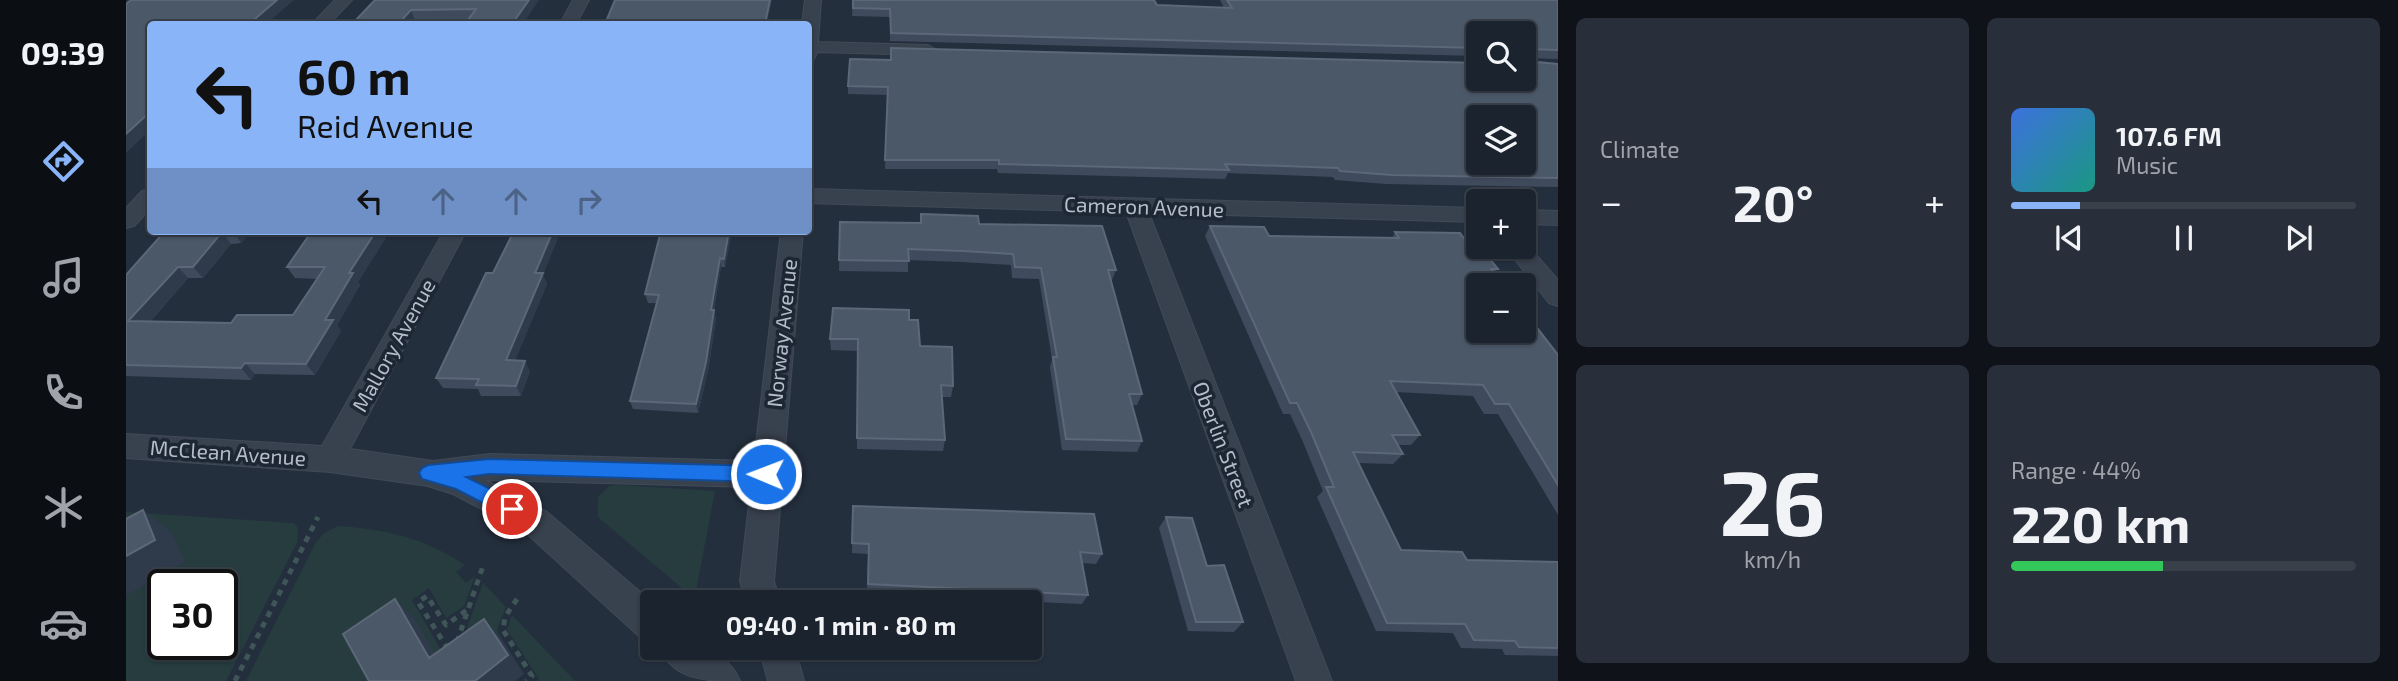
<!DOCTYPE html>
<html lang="en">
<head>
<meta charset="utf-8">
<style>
	body { margin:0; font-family:"Exo 2",sans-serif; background:#282f3a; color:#f1f3f6; height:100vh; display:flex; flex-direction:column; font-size:26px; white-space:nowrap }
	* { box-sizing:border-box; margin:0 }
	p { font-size:23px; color:#a0a4aa }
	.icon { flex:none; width:38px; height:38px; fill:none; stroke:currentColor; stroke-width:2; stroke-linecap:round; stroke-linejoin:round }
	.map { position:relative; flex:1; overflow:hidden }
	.details { display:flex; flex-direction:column; gap:18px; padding:18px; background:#0f1319; width:840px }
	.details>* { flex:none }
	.guide { position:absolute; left:21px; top:21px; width:665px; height:214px; border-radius:7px; box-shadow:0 2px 5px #0004,0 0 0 2px #39404a; background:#8ab4f8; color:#111; overflow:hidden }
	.buttons { position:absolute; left:1340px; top:21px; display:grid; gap:14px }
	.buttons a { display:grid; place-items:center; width:70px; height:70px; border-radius:7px; background:#1b232e; box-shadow:0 2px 5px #0004,0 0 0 2px #39404a; font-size:35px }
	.speed { position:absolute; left:21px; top:569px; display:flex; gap:14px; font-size:35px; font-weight:700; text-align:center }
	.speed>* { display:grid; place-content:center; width:91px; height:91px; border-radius:50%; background:#1b232e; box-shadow:0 2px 5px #0004,0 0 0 2px #39404a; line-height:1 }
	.speed .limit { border:4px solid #111; border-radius:10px; background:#fff; color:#111 }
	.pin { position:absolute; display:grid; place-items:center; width:60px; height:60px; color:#fff; margin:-30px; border:4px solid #fff; border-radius:50%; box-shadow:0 2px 7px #0007 }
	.me { position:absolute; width:77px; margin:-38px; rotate:271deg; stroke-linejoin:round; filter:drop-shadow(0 0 5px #0008) }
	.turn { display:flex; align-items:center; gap:24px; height:147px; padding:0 35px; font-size:32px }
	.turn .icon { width:91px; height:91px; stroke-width:2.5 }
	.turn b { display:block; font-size:49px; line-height:60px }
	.lanes { display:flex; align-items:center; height:66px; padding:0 35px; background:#0003; justify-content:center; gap:35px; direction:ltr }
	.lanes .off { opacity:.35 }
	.big { font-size:52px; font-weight:700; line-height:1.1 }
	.details .card { flex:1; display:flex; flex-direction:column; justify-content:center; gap:10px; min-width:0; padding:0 24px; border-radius:10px; background:#282f3a }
	.details .dial { align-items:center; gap:0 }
	.dial b { font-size:91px; line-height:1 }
	.song { display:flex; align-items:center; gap:21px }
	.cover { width:84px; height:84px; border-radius:10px; background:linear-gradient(135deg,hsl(220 70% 55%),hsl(170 70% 35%)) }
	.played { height:7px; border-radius:4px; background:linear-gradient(90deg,#8ab4f8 20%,#39404a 20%) }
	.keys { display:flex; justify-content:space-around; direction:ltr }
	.heat { display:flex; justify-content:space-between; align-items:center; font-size:38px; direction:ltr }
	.charge { height:10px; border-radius:5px; background:linear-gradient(90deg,#34c759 44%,#39404a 0) }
	.details .tiles { flex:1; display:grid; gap:18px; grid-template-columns:repeat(2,1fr) }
	.trip { position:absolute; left:514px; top:590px; width:402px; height:70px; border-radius:7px; background:#1b232e; box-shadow:0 2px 5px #0004,0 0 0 2px #39404a; font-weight:700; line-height:70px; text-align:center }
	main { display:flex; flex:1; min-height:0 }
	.menu { display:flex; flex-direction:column; width:126px; justify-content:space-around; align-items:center; background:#0b0e12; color:#a0a4aa }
	.menu .icon { width:49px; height:49px }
	.menu .on { color:#8ab4f8 }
	.menu b { font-size:32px; color:#f1f3f6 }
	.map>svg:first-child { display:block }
	.green { fill:#263c3f; fill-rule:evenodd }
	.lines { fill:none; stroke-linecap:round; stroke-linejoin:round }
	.street-casing { stroke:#414a57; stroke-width:2 }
	.path { stroke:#3f5557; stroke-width:5; stroke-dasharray:6 6; stroke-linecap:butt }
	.street { fill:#38414e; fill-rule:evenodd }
	.wall { fill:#3f4b5c }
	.shaded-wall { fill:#2f3b4b }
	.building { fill:#4b5868; stroke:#5c6777; stroke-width:2; fill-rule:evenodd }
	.route { fill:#1a73e8; stroke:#114b97; stroke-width:2 }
	.labels { text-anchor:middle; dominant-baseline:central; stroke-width:7; stroke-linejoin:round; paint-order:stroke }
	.street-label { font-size:21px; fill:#b4bcc9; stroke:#1d2633 }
</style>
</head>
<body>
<main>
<nav class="menu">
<b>09:39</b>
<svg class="icon on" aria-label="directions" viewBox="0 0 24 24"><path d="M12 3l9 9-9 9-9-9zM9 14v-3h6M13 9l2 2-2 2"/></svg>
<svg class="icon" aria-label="music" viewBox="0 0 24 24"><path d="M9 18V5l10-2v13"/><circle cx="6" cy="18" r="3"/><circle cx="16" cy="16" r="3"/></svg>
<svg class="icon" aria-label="phone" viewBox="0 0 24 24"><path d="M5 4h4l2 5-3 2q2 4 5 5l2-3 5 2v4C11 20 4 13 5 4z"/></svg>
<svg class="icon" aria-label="climate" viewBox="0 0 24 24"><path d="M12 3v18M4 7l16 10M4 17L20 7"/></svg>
<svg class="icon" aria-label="car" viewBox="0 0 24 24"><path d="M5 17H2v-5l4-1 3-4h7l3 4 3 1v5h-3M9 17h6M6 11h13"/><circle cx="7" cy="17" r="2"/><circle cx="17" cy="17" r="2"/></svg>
</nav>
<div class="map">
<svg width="1432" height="681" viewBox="0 0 1432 681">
	<rect width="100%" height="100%" fill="#242f3e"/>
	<g class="green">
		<path d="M 493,485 L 589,491 L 569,596 L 557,589 L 472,517 L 472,497 L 483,486 Z"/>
		<path d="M 0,512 L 168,523 L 172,528 L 171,543 L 100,681 L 0,681 L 0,596 L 58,562 L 0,559 ZM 37,584 L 96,584 L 96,644 L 37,644 Z"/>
		<path d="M 212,526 C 259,529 299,538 339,565 L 330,572 L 340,583 L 349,576 L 338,606 L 320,618 L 303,588 L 286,600 L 319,657 L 256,681 L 120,681 L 189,544 L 197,534 Z"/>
		<path d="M 357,583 L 380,607 L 371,630 L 375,638 L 324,677 Z"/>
		<path d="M 386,615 L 449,681 L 411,681 L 413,679 L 381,630 Z"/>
	</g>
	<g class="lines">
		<defs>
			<g id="street">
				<path d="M 209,0 L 226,0 L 203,24 L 186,24 Z"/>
				<path d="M 447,0 L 463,0 L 450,24 L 434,24 Z"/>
				<path d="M 679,0 L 695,0 L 692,42 L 802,45 L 811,50 L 802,55 L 691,52 L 688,59 L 682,60 L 682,24 L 676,24 Z"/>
				<path d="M 24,189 L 24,209 L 8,226 L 0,228 L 0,208 L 16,191 Z"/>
				<path d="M 682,189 L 1353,208 L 1353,222 L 1023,213 L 1206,681 L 1170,681 L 1000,212 L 682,203 Z"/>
				<path d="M 1398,210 L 1432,211 L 1432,225 L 1398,224 Z"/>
				<path d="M 318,231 L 340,231 L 224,449 L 307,461 L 364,454 L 628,461 L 655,231 L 677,231 L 648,581 L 654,602 L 620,602 L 614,581 L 625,487 L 359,480 L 421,512 L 527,603 L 527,643 L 515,638 L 399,532 L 327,494 L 302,486 L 204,472 L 0,458 L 0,434 L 196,446 Z"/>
				<path d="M 1399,242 L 1432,280 L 1432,306 L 1423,303 L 1379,247 L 1398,247 Z"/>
				<path d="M 533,648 C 565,645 600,647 614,681 C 580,681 549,681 533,648 Z"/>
				<path d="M 633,648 L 669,648 L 678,681 L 642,681 Z"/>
			</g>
		</defs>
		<use href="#street" class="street-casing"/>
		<g class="path">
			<path d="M 391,599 L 379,617 L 377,630 L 406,676 L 400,681"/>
			<path d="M 331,642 L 357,566"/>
			<path d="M 322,649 L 292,602 L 301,596 L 320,625 L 342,609"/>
			<path d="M 109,681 L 192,517"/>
		</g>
		<use href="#street" class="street"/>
	</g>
	<g class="wall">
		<path d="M 249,0 L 413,0 L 342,20 L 289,21 Z"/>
		<path d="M 727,0 L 1098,8 L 1094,0 L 1432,0 L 1432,59 L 1402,58 L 1401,61 L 1432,64 L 1432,187 L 1260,184 L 1209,180 L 1207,177 L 1102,173 L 1099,179 L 872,173 L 871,169 L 759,169 L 761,95 L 722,94 L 722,86 L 765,60 L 765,48 L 1398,79 L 1353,33 L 1353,56 L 764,41 L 764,17 L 726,16 Z"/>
		<path d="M 795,214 L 853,224 L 990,270 L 986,280 L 985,280 L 1016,394 L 1011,405 L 1006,405 L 1016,441 L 1011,452 L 936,450 L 924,367 L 926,359 L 913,279 L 886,278 L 885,265 L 836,262 L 782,260 L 782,272 L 713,271 L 714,222 L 794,223 Z"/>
		<path d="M 1084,226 L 1143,236 L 1266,238 L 1269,232 L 1340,241 L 1372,269 L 1368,273 L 1432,355 L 1432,515 L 1372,414 L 1358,414 L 1347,396 L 1270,392 L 1294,435 L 1285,445 L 1272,445 L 1277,454 L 1267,464 L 1232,463 L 1275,550 L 1341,560 L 1432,562 L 1432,656 L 1379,655 L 1376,649 L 1335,648 L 1327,633 L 1250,631 L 1191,497 L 1197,491 L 1177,442 L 1164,414 L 1157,414 L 1079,236 Z"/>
		<path d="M 39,231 L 125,231 L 115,243 L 105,244 L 77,278 L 62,278 L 24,322 L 105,323 L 167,315 L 191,279 L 169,278 L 161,267 L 186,231 L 264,231 L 232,282 L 234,285 L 211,325 L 215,331 L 189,375 L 129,374 L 125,380 L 0,376 L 0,275 Z"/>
		<path d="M 606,231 L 599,267 L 595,267 L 588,310 L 590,319 L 582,371 L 572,413 L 507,409 L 504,401 L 530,303 L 522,303 L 519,294 Z"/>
		<path d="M 367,273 L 417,275 L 421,284 L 389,360 L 404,371 L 395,396 L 355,396 L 352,389 L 317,388 L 310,378 Z"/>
		<path d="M 783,320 L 794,346 L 827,386 L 825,397 L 816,397 L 819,440 L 817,451 L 731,449 L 732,351 L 705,350 L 704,339 Z"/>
		<path d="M 727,506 L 976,554 L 970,564 L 956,563 L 962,595 L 956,604 L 741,594 L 742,554 L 726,553 Z"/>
		<path d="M 1040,517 L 1117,622 L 1108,632 L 1062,631 L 1033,528 Z"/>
	</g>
	<g class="shaded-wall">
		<path d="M 151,0 L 168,0 L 140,24 L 123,24 Z"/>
		<path d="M 403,0 L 413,0 L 397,24 L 386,24 Z"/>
		<path d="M 644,0 L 646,0 L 641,24 L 639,24 Z"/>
		<path d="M 285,10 L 289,21 L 286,24 L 272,24 Z"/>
		<path d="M 24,112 L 24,130 L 0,153 L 0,134 Z"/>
		<path d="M 107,231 L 125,231 L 115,243 Z"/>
		<path d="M 250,231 L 264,231 L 232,282 L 234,285 L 211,325 L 215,331 L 189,375 L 180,364 L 199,320 L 223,273 Z"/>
		<path d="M 427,231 L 435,231 L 417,275 L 421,284 L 385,371 L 380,360 L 409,273 Z"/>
		<path d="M 603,231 L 606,231 L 599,267 L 598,259 Z"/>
		<path d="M 96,232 L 105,244 L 77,278 L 67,267 Z"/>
		<path d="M 594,258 L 595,267 L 586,319 L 585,310 Z"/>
		<path d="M 52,267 L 62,278 L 14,333 L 2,321 Z"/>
		<path d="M 588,310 L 590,319 L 582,371 L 572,413 L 570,404 Z"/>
		<path d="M 399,361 L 404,371 L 395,396 L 390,386 Z"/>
		<path d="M 119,363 L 129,374 L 125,380 L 115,368 Z"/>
		<path d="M 17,510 L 46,533 L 59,562 L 0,596 L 0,556 Z"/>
		<path d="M 269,599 L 289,620 L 323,677 L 303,658 Z"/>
		<path d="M 358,619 L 375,638 L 398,674 L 389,681 L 349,681 Z"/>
	</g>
	<g class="building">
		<path d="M 5,0 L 151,0 L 123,24 L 24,24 L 24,112 L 0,134 L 0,4 Z"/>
		<path d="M 249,0 L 403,0 L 386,24 L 339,24 L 350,9 L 285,10 L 272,24 L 226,24 Z"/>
		<path d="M 489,0 L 644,0 L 639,24 L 479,24 Z"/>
		<path d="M 727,0 L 1028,0 L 1031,5 L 1106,8 L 1101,0 L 1432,0 L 1432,50 L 1404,49 L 1401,61 L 1432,64 L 1432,178 L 1266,175 L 1214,171 L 1212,168 L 1099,164 L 1103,170 L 873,164 L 873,160 L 759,160 L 762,87 L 722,86 L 724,59 L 765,60 L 765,48 L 1353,63 L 1353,79 L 1398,79 L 1398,33 L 1353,33 L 1353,48 L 765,33 L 764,9 L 727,8 ZM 1353,117 L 1398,117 L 1398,163 L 1353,163 Z"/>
		<path d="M 795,214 L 852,216 L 853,224 L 976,226 L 990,270 L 982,270 L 1016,394 L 1003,394 L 1016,441 L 940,439 L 927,357 L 931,357 L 915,268 L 889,267 L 887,254 L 837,251 L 782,249 L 783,261 L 713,260 L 714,222 L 795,223 Z"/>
		<path d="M 1084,226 L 1138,227 L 1143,236 L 1273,238 L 1269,232 L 1334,233 L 1340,241 L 1350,241 L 1353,245 L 1353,247 L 1354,247 L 1372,269 L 1365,269 L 1378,285 L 1353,285 L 1353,331 L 1398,331 L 1398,311 L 1432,355 L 1432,485 L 1383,404 L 1369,404 L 1357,385 L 1264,381 L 1294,435 L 1266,435 L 1277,454 L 1227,452 L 1275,550 L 1336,552 L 1341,560 L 1432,562 L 1432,648 L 1393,647 L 1389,641 L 1348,640 L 1339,624 L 1261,623 L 1200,487 L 1208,487 L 1185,432 L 1171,403 L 1164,403 Z"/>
		<path d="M 39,231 L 106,231 L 96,232 L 67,267 L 52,267 L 2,321 L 105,323 L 111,315 L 167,315 L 199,267 L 161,267 L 186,231 L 250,231 L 223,273 L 227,273 L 199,320 L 207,320 L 180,364 L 119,363 L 115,368 L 0,365 L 0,275 Z"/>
		<path d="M 388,231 L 427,231 L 409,273 L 417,273 L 380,360 L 399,361 L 390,386 L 350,385 L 353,379 L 310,378 L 360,273 L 367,273 Z"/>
		<path d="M 535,231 L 603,231 L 598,259 L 594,258 L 585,310 L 588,310 L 580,362 L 570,404 L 504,401 L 533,295 L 519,294 Z"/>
		<path d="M 707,308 L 783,310 L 783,320 L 792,320 L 794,346 L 826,347 L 827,386 L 815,385 L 819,440 L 731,438 L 732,339 L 704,339 Z"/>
		<path d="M 727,506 L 968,514 L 976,554 L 954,552 L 962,595 L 742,584 L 743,544 L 726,543 Z"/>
		<path d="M 17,510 L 29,540 L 0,556 L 0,519 Z"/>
		<path d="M 1040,517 L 1066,518 L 1081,566 L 1098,565 L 1117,622 L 1070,622 Z"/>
		<path d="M 269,599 L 303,658 L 358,619 L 382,655 L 349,681 L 243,681 L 217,634 Z"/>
	</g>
	<path class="route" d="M 363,459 L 640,466 L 646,469 L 649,474 L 646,480 L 640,482 L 363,474 L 340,477 L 393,503 L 396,509 L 393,515 L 386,518 L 330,489 L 296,479 L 293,473 L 296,468 L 302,465 Z"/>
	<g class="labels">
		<g class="street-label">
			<text transform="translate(1018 206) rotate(2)">Cameron Avenue</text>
			<text transform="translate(655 333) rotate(-84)">Norway Avenue</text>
			<text transform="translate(267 345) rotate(-61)">Mallory Avenue</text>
			<text transform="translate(1098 444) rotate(69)">Oberlin Street</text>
			<text transform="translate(102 452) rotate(4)">McClean Avenue</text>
		</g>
	</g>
</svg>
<div class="buttons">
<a><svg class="icon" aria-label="search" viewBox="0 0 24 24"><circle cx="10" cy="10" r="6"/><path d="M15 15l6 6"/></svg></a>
<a><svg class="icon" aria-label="layers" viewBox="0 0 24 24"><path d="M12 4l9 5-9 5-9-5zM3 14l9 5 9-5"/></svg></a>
<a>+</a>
<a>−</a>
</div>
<div class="speed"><div class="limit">30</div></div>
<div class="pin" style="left:386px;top:509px;background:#d93025"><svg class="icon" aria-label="arrive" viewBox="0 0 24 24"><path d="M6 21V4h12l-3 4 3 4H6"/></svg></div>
<svg class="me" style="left:640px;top:474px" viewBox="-20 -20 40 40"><circle r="17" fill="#1a73e8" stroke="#fff" stroke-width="3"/><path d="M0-11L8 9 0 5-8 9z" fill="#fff"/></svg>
<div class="trip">09:40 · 1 min · 80 m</div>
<div class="guide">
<div class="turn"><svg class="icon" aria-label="left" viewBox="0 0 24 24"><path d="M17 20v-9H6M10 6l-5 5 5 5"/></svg><div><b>60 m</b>Reid Avenue</div></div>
<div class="lanes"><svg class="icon" aria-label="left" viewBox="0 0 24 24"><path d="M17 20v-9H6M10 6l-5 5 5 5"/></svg><svg class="icon off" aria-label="ahead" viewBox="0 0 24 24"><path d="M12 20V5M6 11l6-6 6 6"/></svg><svg class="icon off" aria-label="ahead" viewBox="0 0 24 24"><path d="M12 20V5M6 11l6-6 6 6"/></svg><svg class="icon off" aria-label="right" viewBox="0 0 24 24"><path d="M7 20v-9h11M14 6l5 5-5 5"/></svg></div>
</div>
</div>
<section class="details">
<div class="tiles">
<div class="card"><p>Climate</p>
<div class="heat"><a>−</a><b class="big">20°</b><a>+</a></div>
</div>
<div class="card">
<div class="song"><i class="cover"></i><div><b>107.6 FM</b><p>Music</p></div></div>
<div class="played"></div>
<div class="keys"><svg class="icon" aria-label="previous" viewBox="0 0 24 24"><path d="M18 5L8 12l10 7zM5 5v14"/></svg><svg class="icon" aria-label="pause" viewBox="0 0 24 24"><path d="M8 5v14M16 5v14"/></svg><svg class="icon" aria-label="next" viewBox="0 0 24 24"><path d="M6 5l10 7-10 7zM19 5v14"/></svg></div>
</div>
<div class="card dial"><b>26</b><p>km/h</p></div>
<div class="card"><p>Range · 44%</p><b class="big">220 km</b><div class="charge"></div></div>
</div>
</section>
</main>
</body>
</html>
